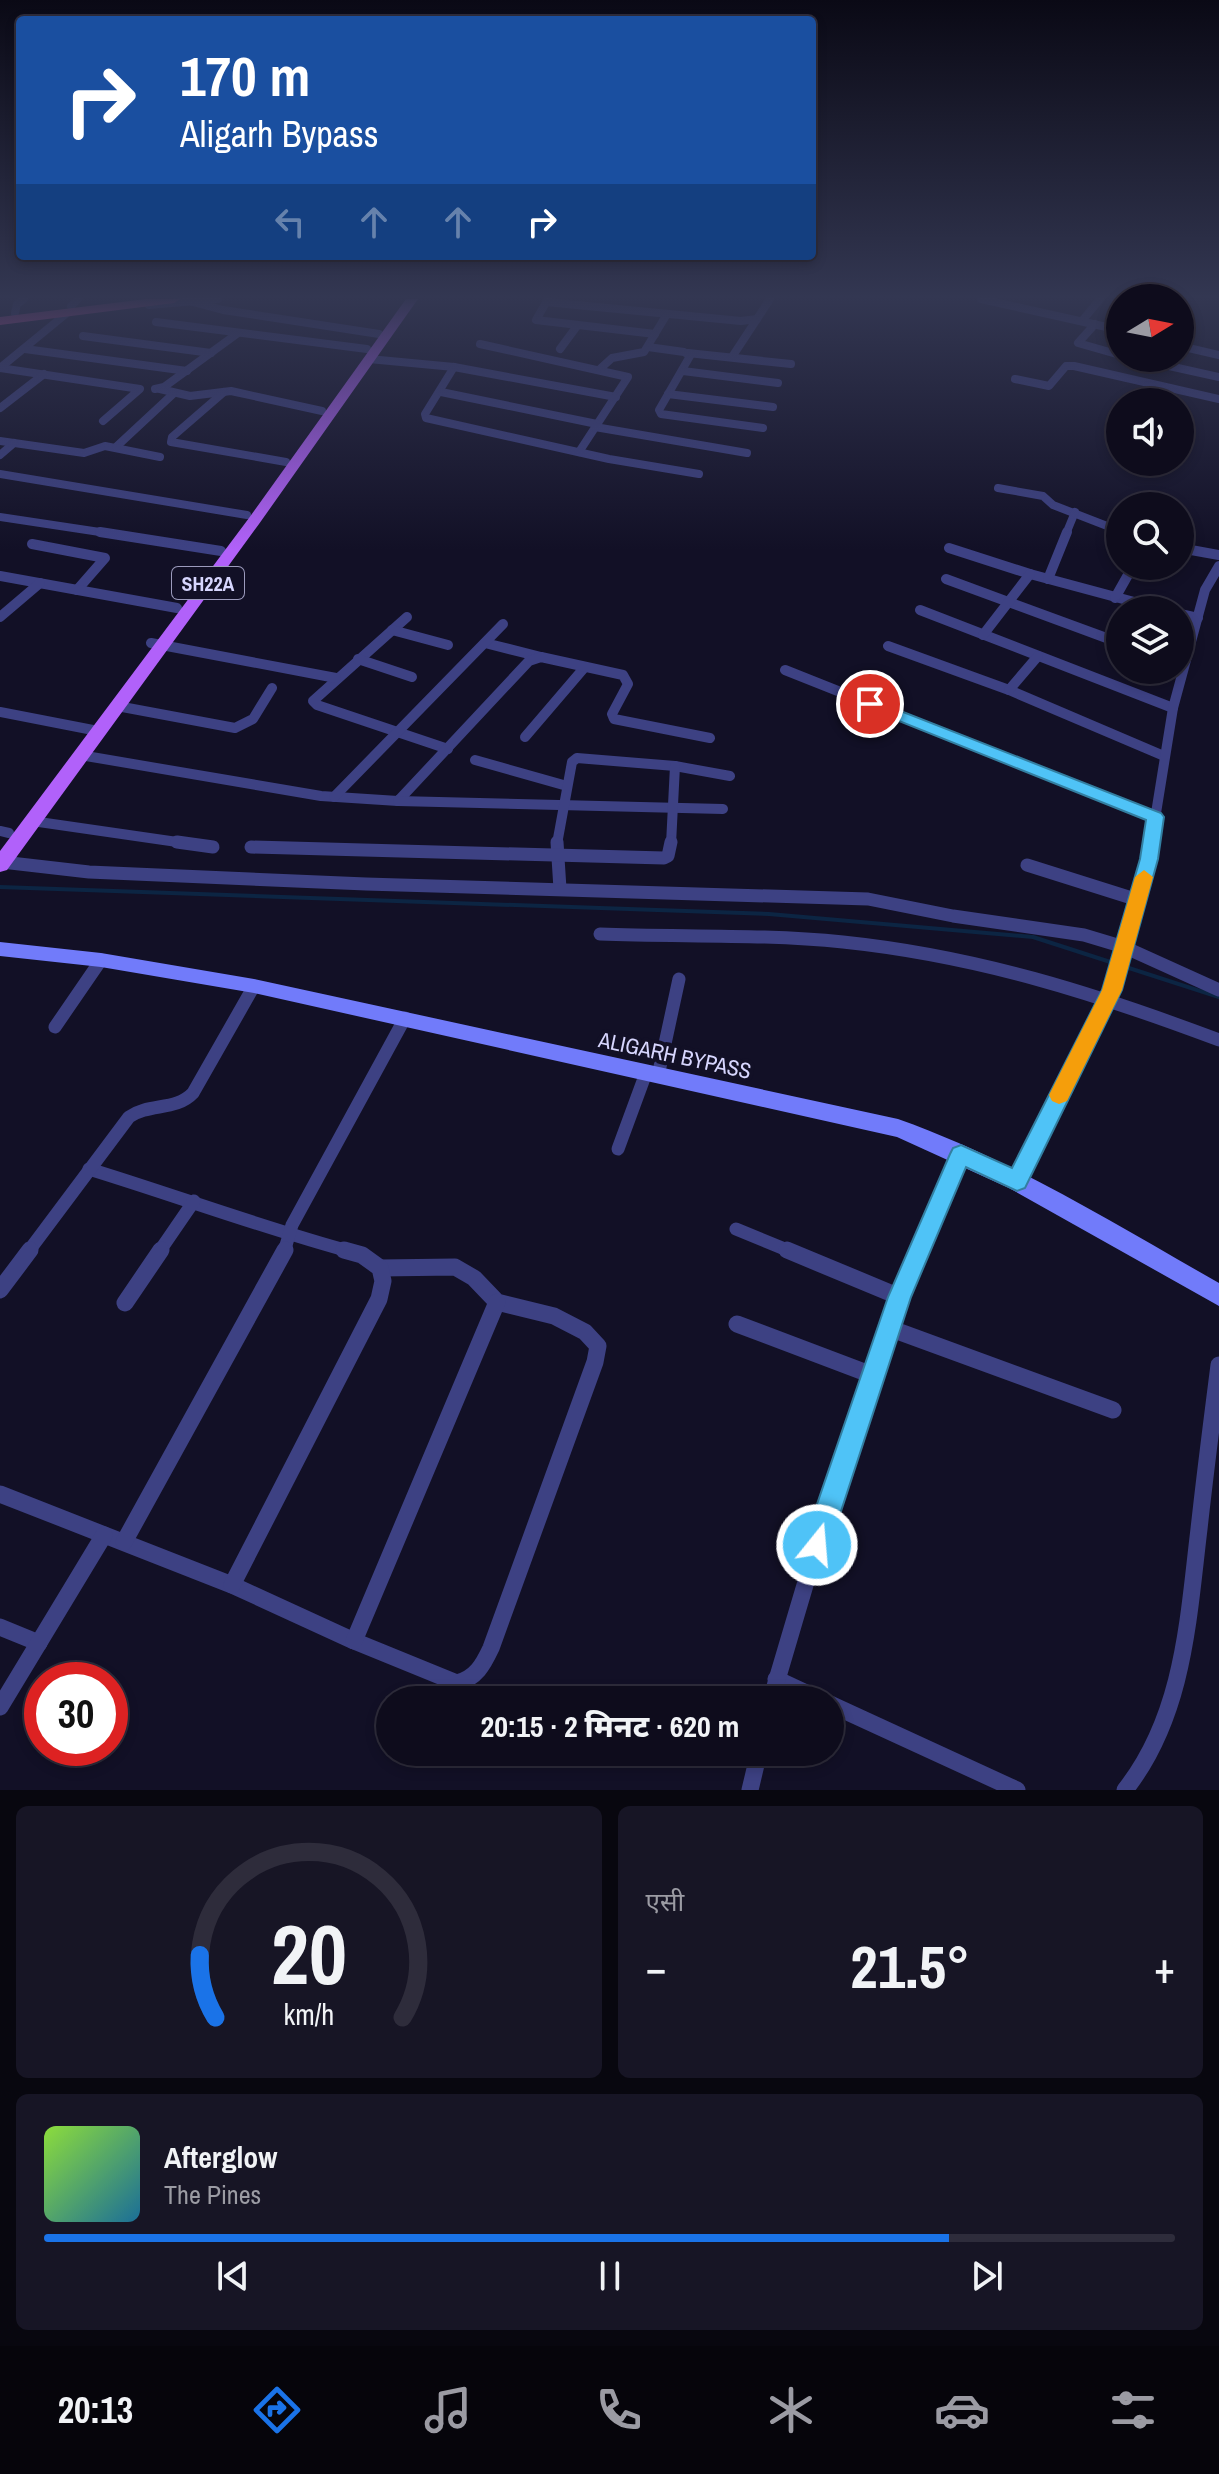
<!DOCTYPE html>
<html lang="hi">
<head>
<meta charset="utf-8">
<style>
	body { margin:0; font-family:"Archivo Narrow","Noto Sans Devanagari",sans-serif; background:#171525; color:#f1f3f6; height:100vh; display:flex; flex-direction:column; font-size:30px; white-space:nowrap }
	* { box-sizing:border-box; margin:0 }
	p { font-size:26px; color:#9b9ba3 }
	.icon { flex:none; width:44px; height:44px; fill:none; stroke:currentColor; stroke-width:2; stroke-linecap:round; stroke-linejoin:round }
	.map { position:relative; height:1790px; overflow:hidden }
	.side { display:flex; flex-direction:column; gap:16px; padding:16px; background:#08070f; flex:1 }
	.side>* { flex:none }
	.guide { position:absolute; left:16px; top:16px; width:800px; height:244px; border-radius:8px; box-shadow:0 4px 12px #0003,0 0 0 2px #2e2c3b; background:#1a4fa0; color:#fff; overflow:hidden }
	.needle { width:52px; rotate:80deg }
	.controls { position:absolute; left:1106px; top:284px; display:grid; gap:16px }
	.controls a { display:grid; place-items:center; width:88px; height:88px; border-radius:50%; background:#0e0c1c; box-shadow:0 4px 12px #0003,0 0 0 2px #2e2c3b; font-size:40px }
	.speed { position:absolute; left:24px; top:1662px; display:flex; gap:16px; font-size:40px; font-weight:700; text-align:center }
	.speed>* { display:grid; place-content:center; width:104px; height:104px; border-radius:50%; background:#0e0c1c; box-shadow:0 4px 12px #0003,0 0 0 2px #2e2c3b; line-height:1 }
	.speed .limit { border:12px solid #d22; background:#fff; color:#111 }
	.pin { position:absolute; display:grid; place-items:center; width:68px; height:68px; color:#fff; margin:-34px; border:4px solid #fff; border-radius:50%; box-shadow:0 2px 8px #0007 }
	.me { position:absolute; width:88px; margin:-44px; rotate:17deg; stroke-linejoin:round; filter:drop-shadow(0 0 6px #0008) }
	.turn { display:flex; align-items:center; gap:28px; height:168px; padding:0 32px; font-size:36px }
	.turn .icon { width:104px; height:104px; stroke-width:2.5 }
	.turn b { display:block; font-size:56px; line-height:68px }
	.lanes { display:flex; align-items:center; height:76px; padding:0 32px; background:#0003; justify-content:center; gap:40px; direction:ltr }
	.lanes .off { opacity:.35 }
	.big { font-size:60px; font-weight:800; line-height:1.1 }
	.side .card { flex:1; display:flex; flex-direction:column; justify-content:center; gap:12px; min-width:0; padding:0 28px; border-radius:12px; background:#171525 }
	.side .dial { align-items:center; gap:0 }
	.dial svg { height:208px; overflow:visible; fill:none; stroke:#2e2c3b; stroke-width:7; stroke-linecap:round; text-anchor:middle }
	.dial text { fill:#f1f3f6; stroke:none }
	.song { display:flex; align-items:center; gap:24px }
	.cover { width:96px; height:96px; border-radius:12px; background:linear-gradient(135deg,hsl(90 70% 55%),hsl(200 70% 35%)) }
	.played { height:8px; border-radius:4px; background:linear-gradient(90deg,#1a73e8 80%,#2e2c3b 80%) }
	.keys { display:flex; justify-content:space-around; direction:ltr }
	.heat { display:flex; justify-content:space-between; align-items:center; font-size:44px; direction:ltr }
	.side .tiles { flex:1; display:grid; gap:16px; grid-template-columns:1fr 1fr }
	.card:last-child { grid-column:span 2 }
	.trip { position:absolute; left:376px; top:1686px; width:468px; height:80px; border-radius:40px; background:#0e0c1c; box-shadow:0 4px 12px #0003,0 0 0 2px #2e2c3b; font-weight:800; line-height:80px; text-align:center }
	.menu { display:flex; height:128px; justify-content:space-around; align-items:center; background:#06050b; color:#9b9ba3 }
	.menu .icon { width:56px; height:56px }
	.menu .on { color:#1a73e8 }
	.menu b { font-size:36px; color:#f1f3f6 }
	.map>svg:first-child { display:block }
	.lines { fill:none; stroke-linecap:round; stroke-linejoin:round }
	.stream { stroke:#0c2543; stroke-width:4 }
	.street-far3 { stroke:#3d4183; stroke-width:8 }
	.street-far2 { stroke:#3d4183; stroke-width:10 }
	.street-far1 { stroke:#3d4183; stroke-width:13 }
	.street { stroke:#3d4183; stroke-width:17 }
	.secondary { fill:#717bfa; fill-rule:evenodd }
	.primary { fill:#b161fa; fill-rule:evenodd }
	.highway { fill:#f955b4; fill-rule:evenodd }
	.route { fill:#4fc3f7; stroke:#337fa1; stroke-width:2 }
	.slow { fill:#f59e0b }
	.labels { text-anchor:middle; dominant-baseline:central; stroke-width:8; stroke-linejoin:round; paint-order:stroke }
	.shield { fill:#121026; stroke:#9c9bbd; stroke-width:2 }
	.shield-label { font-size:20px; font-weight:bold; fill:#d7d6fe }
	.street-label { font-size:22px; fill:#d7d6fe; stroke:#121026 }
</style>
</head>
<body>
<div class="map">
<svg width="1219" height="1790" viewBox="0 0 1219 1790">
	<rect width="100%" height="100%" fill="#121026"/>
	<g class="lines">
		<path class="stream" d="M 0,887 L 769,914 L 1033,937 L 1219,997"/>
		<g class="street-far3">
			<path d="M 548,299 L 536,320 L 655,334"/>
			<path d="M 981,299 L 1120,330"/>
			<path d="M 193,302 L 223,310 L 379,334"/>
			<path d="M 546,302 L 741,321 L 757,319 L 770,299"/>
			<path d="M 149,305 L 218,299"/>
			<path d="M 71,306 L 78,299"/>
			<path d="M 15,313 L 17,304 L 24,299"/>
			<path d="M 1082,321 L 1100,299"/>
			<path d="M 156,322 L 367,349"/>
			<path d="M 1095,324 L 1078,343 L 1120,355"/>
			<path d="M 83,336 L 211,353"/>
			<path d="M 480,344 L 628,377 L 579,452"/>
			<path d="M 1180,346 L 1219,355"/>
			<path d="M 648,347 L 684,352 L 690,356 L 659,410 L 661,414 L 763,428"/>
			<path d="M 25,349 L 187,371"/>
			<path d="M 560,349 L 577,326"/>
			<path d="M 688,353 L 791,364"/>
			<path d="M 732,357 L 757,319"/>
			<path d="M 1133,358 L 1219,377"/>
			<path d="M 369,359 L 454,367 L 616,397"/>
			<path d="M 454,367 L 425,414 L 426,418 L 609,459 L 699,474"/>
			<path d="M 0,368 L 140,389 L 103,421"/>
			<path d="M 0,368 L 67,313"/>
			<path d="M 601,368 L 612,358 L 644,352 L 667,314"/>
			<path d="M 683,371 L 778,383"/>
			<path d="M 1015,379 L 1049,386 L 1066,366 L 1074,366 L 1219,399"/>
			<path d="M 155,389 L 164,387 L 238,333"/>
			<path d="M 160,389 L 190,396 L 231,391 L 322,411"/>
			<path d="M 224,392 L 172,437 L 171,442 L 286,462"/>
			<path d="M 441,392 L 597,424"/>
			<path d="M 668,394 L 773,407"/>
			<path d="M 0,408 L 44,374"/>
			<path d="M 595,427 L 747,453"/>
			<path d="M 0,441 L 84,453 L 105,446 L 160,457"/>
			<path d="M 116,447 L 173,394"/>
			<path d="M 0,455 L 14,443"/>
			<path d="M 0,474 L 247,515"/>
			<path d="M 998,488 L 1043,496 L 1053,505 L 1120,531"/>
			<path d="M 0,517 L 113,534"/>
			<path d="M 1066,534 L 1075,512"/>
		</g>
		<g class="street-far2">
			<path d="M 100,532 L 221,551"/>
			<path d="M 32,544 L 105,558 L 77,590"/>
			<path d="M 949,548 L 1030,574 L 1164,610"/>
			<path d="M 1180,548 L 1219,555"/>
			<path d="M 0,576 L 177,608"/>
			<path d="M 946,579 L 1120,643"/>
			<path d="M 1048,579 L 1067,532"/>
			<path d="M 1115,598 L 1133,566"/>
			<path d="M 920,610 L 1173,708"/>
			<path d="M 1180,614 L 1198,618"/>
			<path d="M 0,617 L 40,583"/>
			<path d="M 407,617 L 313,701 L 317,705 L 448,749"/>
			<path d="M 392,630 L 448,645"/>
			<path d="M 983,635 L 1030,574"/>
			<path d="M 151,643 L 336,678"/>
			<path d="M 485,643 L 541,657"/>
			<path d="M 888,646 L 1009,690 L 1164,756"/>
			<path d="M 358,659 L 412,677"/>
			<path d="M 785,670 L 1155,817"/>
			<path d="M 1009,690 L 1038,656"/>
			<path d="M 117,706 L 235,728 L 253,719 L 272,688"/>
			<path d="M 0,712 L 98,731"/>
			<path d="M 525,737 L 584,668"/>
			<path d="M 80,755 L 321,796 L 398,801 L 529,661 L 541,657 L 623,675 L 628,684 L 612,714 L 614,719 L 710,738"/>
			<path d="M 475,760 L 567,786"/>
			<path d="M 334,797 L 503,624"/>
			<path d="M 398,801 L 723,809"/>
			<path d="M 32,821 L 191,844"/>
			<path d="M 0,831 L 9,833"/>
			<path d="M 557,844 L 572,762 L 577,758 L 675,766 L 730,776"/>
			<path d="M 671,844 L 675,766"/>
			<path d="M 1151,844 L 1173,708 L 1205,590 L 1219,566"/>
		</g>
		<g class="street-far1">
			<path d="M 177,842 L 213,847"/>
			<path d="M 557,842 L 560,889"/>
			<path d="M 251,847 L 664,858 L 668,856 L 671,842"/>
			<path d="M 2,862 L 89,872 L 366,884 L 868,899 L 953,916 L 1084,935 L 1124,947 L 1219,990"/>
			<path d="M 1027,865 L 1138,900"/>
			<path d="M 600,934 C 680,937 763,934 843,942 C 977,956 1094,993 1219,1040"/>
			<path d="M 55,1027 L 101,960"/>
			<path d="M 658,1076 L 679,979"/>
			<path d="M 618,1149 L 646,1073"/>
			<path d="M 89,1169 C 177,1196 263,1228 352,1252"/>
			<path d="M 1017,1181 L 1112,990 L 1152,842"/>
			<path d="M 736,1229 L 792,1252"/>
			<path d="M 28,1252 L 129,1117 C 149,1103 176,1111 193,1093 L 254,986"/>
			<path d="M 159,1252 L 194,1201"/>
			<path d="M 284,1252 L 292,1225 L 405,1018"/>
			<path d="M 919,1252 L 961,1154"/>
		</g>
		<g class="street">
			<path d="M 787,1250 L 900,1297"/>
			<path d="M 0,1290 L 30,1250"/>
			<path d="M 125,1303 L 161,1250"/>
			<path d="M 737,1324 L 872,1375"/>
			<path d="M 889,1328 L 1113,1410"/>
			<path d="M 0,1494 L 232,1585 L 354,1641 L 457,1683 C 476,1678 483,1665 491,1648 L 595,1362 L 598,1346 L 585,1332 L 554,1316 L 497,1302 L 474,1278 L 455,1267 L 380,1268"/>
			<path d="M 124,1542 L 285,1250"/>
			<path d="M 232,1585 L 379,1299 L 383,1281 L 380,1268 L 362,1255 L 344,1250"/>
			<path d="M 0,1627 L 39,1643"/>
			<path d="M 354,1641 L 497,1302"/>
			<path d="M 776,1679 L 821,1700"/>
			<path d="M 771,1700 C 816,1549 858,1396 920,1250"/>
			<path d="M 830,1704 L 1017,1790"/>
			<path d="M 0,1707 L 104,1535"/>
			<path d="M 750,1790 L 759,1752"/>
			<path d="M 1125,1790 C 1184,1715 1188,1620 1199,1529 C 1205,1474 1212,1420 1219,1365"/>
		</g>
		<path class="secondary" d="M 0,942 L 101,953 L 254,979 L 898,1119 C 1011,1159 1115,1224 1219,1283 L 1219,1306 L 1009,1188 L 897,1137 L 254,993 L 101,967 L 0,956 Z"/>
		<path class="primary" d="M 406,299 L 418,299 L 259,524 L 7,870 L 0,872 L 0,851 L 249,518 Z"/>
		<path class="highway" d="M 146,299 L 180,299 L 174,303 L 0,325 L 0,317 Z"/>
	</g>
	<linearGradient id="sky" x2="0" y2="1"><stop stop-color="#0a0915"/><stop offset="0.54" stop-color="#333752"/><stop offset="1" stop-color="#333752" stop-opacity="0"/></linearGradient>
	<rect width="1219" height="550" fill="url(#sky)"/>
	<path class="route" d="M 870,699 L 1161,813 L 1164,817 L 1158,859 L 1122,990 L 1025,1188 L 1017,1191 L 966,1167 L 911,1297 L 830,1545 L 826,1554 L 817,1558 L 807,1554 L 803,1545 L 888,1297 L 950,1154 L 953,1148 L 961,1145 L 1012,1168 L 1102,990 L 1140,859 L 1146,820 L 864,707 L 862,704 Z"/>
	<path class="slow" d="M 1144,870 L 1153,877 L 1122,990 L 1067,1101 L 1059,1104 L 1052,1101 L 1049,1095 L 1102,990 L 1135,877 Z"/>
	<g class="labels">
		<rect class="shield" x="172" y="567" width="72" height="32" rx="6"/>
		<g class="shield-label">
			<text x="208" y="583">SH22A</text>
		</g>
		<g class="street-label">
			<text transform="translate(675 1055) rotate(12)">ALIGARH BYPASS</text>
		</g>
	</g>
</svg>
<div class="controls">
<a><svg class="needle" viewBox="-14 -14 28 28"><path d="M0-13l5 13h-10z" fill="#e53935"/><path d="M0 13l5-13h-10z" fill="#9b9ba3"/></svg></a>
<a><svg class="icon" aria-label="sound" viewBox="0 0 24 24"><path d="M4 9h4l5-4v14l-5-4H4zM17 9q2 3 0 6"/></svg></a>
<a><svg class="icon" aria-label="search" viewBox="0 0 24 24"><circle cx="10" cy="10" r="6"/><path d="M15 15l6 6"/></svg></a>
<a><svg class="icon" aria-label="layers" viewBox="0 0 24 24"><path d="M12 4l9 5-9 5-9-5zM3 14l9 5 9-5"/></svg></a>
</div>
<div class="speed"><div class="limit">30</div></div>
<div class="pin" style="left:870px;top:704px;background:#d93025"><svg class="icon" aria-label="arrive" viewBox="0 0 24 24"><path d="M6 21V4h12l-3 4 3 4H6"/></svg></div>
<svg class="me" style="left:817px;top:1545px" viewBox="-20 -20 40 40"><circle r="17" fill="#4fc3f7" stroke="#fff" stroke-width="3"/><path d="M0-11L8 9 0 5-8 9z" fill="#fff"/></svg>
<div class="trip">20:15 · 2 मिनट · 620 m</div>
<div class="guide">
<div class="turn"><svg class="icon" aria-label="right" viewBox="0 0 24 24"><path d="M7 20v-9h11M14 6l5 5-5 5"/></svg><div><b>170 m</b>Aligarh Bypass</div></div>
<div class="lanes"><svg class="icon off" aria-label="left" viewBox="0 0 24 24"><path d="M17 20v-9H6M10 6l-5 5 5 5"/></svg><svg class="icon off" aria-label="ahead" viewBox="0 0 24 24"><path d="M12 20V5M6 11l6-6 6 6"/></svg><svg class="icon off" aria-label="ahead" viewBox="0 0 24 24"><path d="M12 20V5M6 11l6-6 6 6"/></svg><svg class="icon" aria-label="right" viewBox="0 0 24 24"><path d="M7 20v-9h11M14 6l5 5-5 5"/></svg></div>
</div>
</div>
<section class="side">
<div class="tiles">
<div class="card dial"><svg viewBox="0 0 100 80">
<path d="M14 69A42 42 0 1 1 86 69"/>
<path d="M14 69A42 42 0 0 1 8 45" stroke="#1a73e8"/>
<text x="50" y="56" font-size="32" font-weight="700">20</text>
<text x="50" y="72" font-size="11">km/h</text>
</svg></div>
<div class="card"><p>एसी</p>
<div class="heat"><a>−</a><b class="big">21.5°</b><a>+</a></div>
</div>
<div class="card">
<div class="song"><i class="cover"></i><div><b>Afterglow</b><p>The Pines</p></div></div>
<div class="played"></div>
<div class="keys"><svg class="icon" aria-label="previous" viewBox="0 0 24 24"><path d="M18 5L8 12l10 7zM5 5v14"/></svg><svg class="icon" aria-label="pause" viewBox="0 0 24 24"><path d="M8 5v14M16 5v14"/></svg><svg class="icon" aria-label="next" viewBox="0 0 24 24"><path d="M6 5l10 7-10 7zM19 5v14"/></svg></div>
</div>
</div>
</section>
<nav class="menu">
<b>20:13</b>
<svg class="icon on" aria-label="directions" viewBox="0 0 24 24"><path d="M12 3l9 9-9 9-9-9zM9 14v-3h6M13 9l2 2-2 2"/></svg>
<svg class="icon" aria-label="music" viewBox="0 0 24 24"><path d="M9 18V5l10-2v13"/><circle cx="6" cy="18" r="3"/><circle cx="16" cy="16" r="3"/></svg>
<svg class="icon" aria-label="phone" viewBox="0 0 24 24"><path d="M5 4h4l2 5-3 2q2 4 5 5l2-3 5 2v4C11 20 4 13 5 4z"/></svg>
<svg class="icon" aria-label="climate" viewBox="0 0 24 24"><path d="M12 3v18M4 7l16 10M4 17L20 7"/></svg>
<svg class="icon" aria-label="car" viewBox="0 0 24 24"><path d="M5 17H2v-5l4-1 3-4h7l3 4 3 1v5h-3M9 17h6M6 11h13"/><circle cx="7" cy="17" r="2"/><circle cx="17" cy="17" r="2"/></svg>
<svg class="icon" aria-label="filters" viewBox="0 0 24 24"><path d="M4 7h16M4 17h16"/><circle cx="9" cy="7" r="2"/><circle cx="15" cy="17" r="2"/></svg>
</nav>
</body>
</html>
